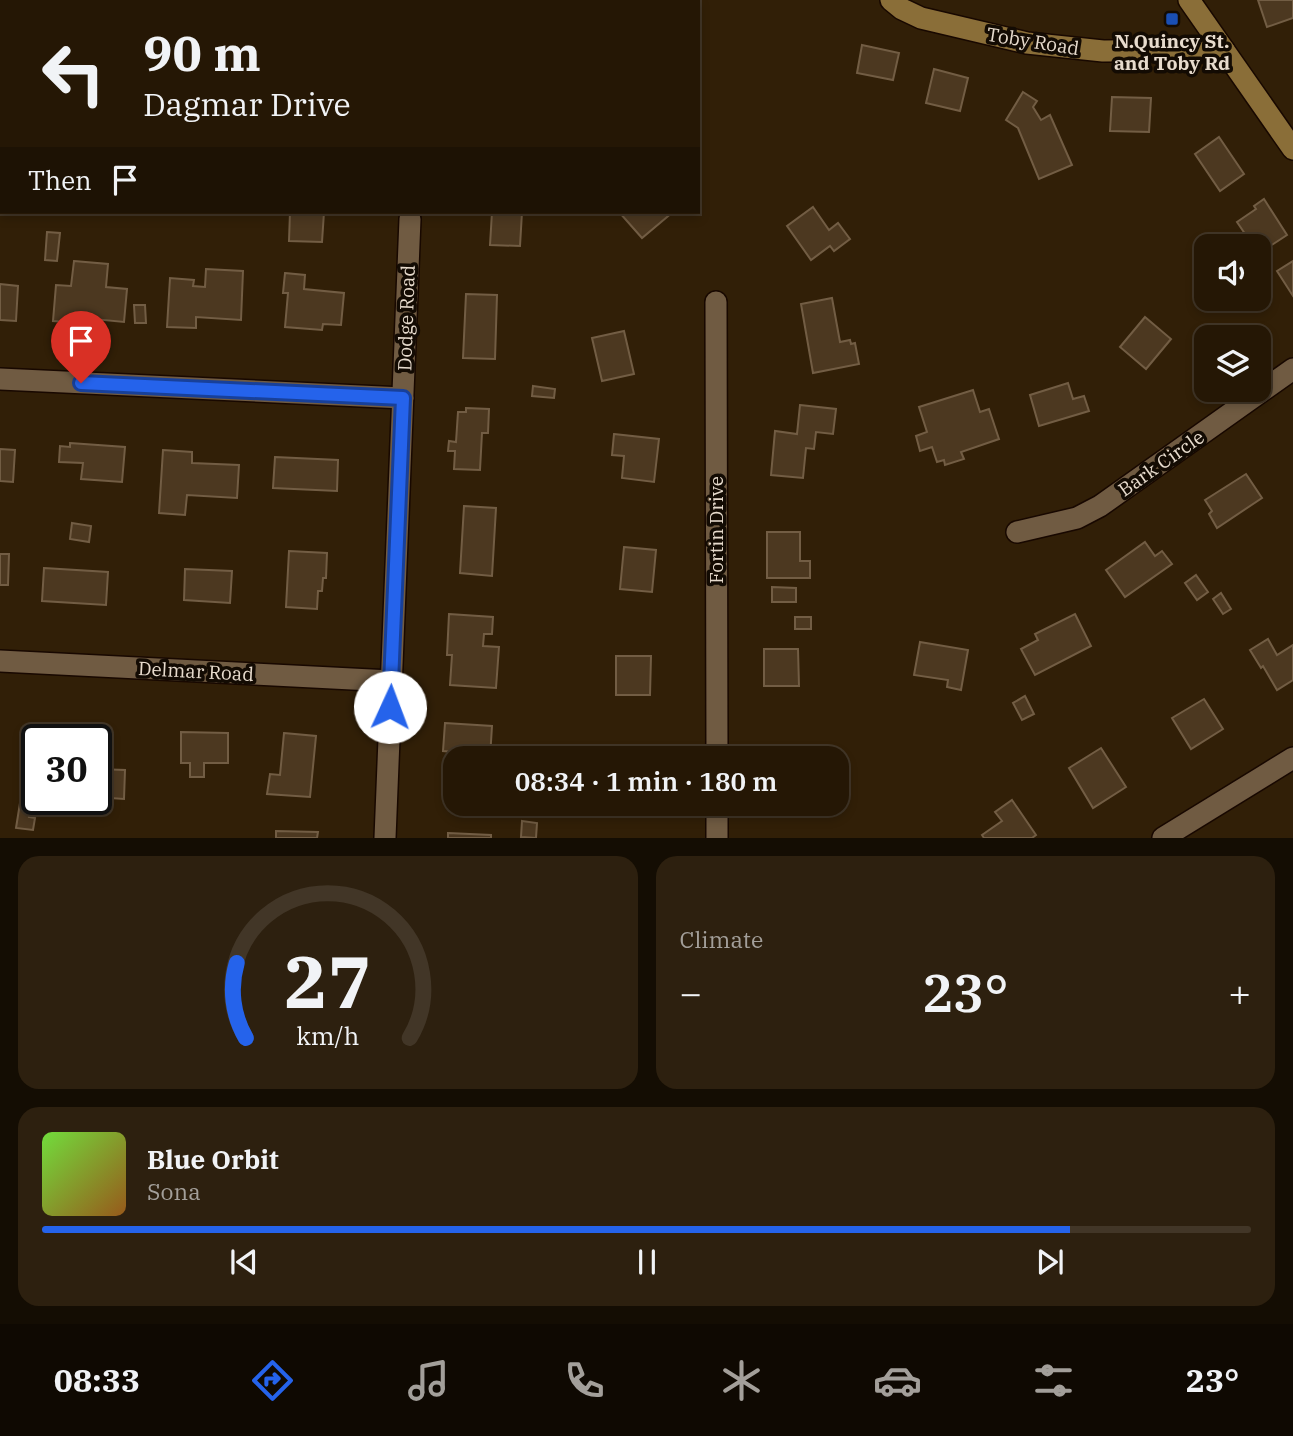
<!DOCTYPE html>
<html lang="en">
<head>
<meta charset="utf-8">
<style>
	body { margin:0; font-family:"IBM Plex Serif",serif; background:#2d200f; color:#f1f3f6; height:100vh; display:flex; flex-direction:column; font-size:26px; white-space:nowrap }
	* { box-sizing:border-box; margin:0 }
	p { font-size:23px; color:#a39f9a }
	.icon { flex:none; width:38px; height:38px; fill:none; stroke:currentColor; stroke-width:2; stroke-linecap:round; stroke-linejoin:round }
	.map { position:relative; height:838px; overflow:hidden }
	.sheet { display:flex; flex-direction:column; gap:18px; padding:18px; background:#140d03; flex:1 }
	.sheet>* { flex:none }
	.top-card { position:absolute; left:0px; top:0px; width:700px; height:214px; box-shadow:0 4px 10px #0003,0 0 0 2px #423627; background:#251705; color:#f1f3f6; overflow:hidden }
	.controls { position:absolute; left:1194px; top:234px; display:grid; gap:14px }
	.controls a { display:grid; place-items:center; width:77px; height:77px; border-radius:14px; background:#251705; box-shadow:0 4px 10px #0003,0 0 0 2px #423627; font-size:35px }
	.speed { position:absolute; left:21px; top:724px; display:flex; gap:14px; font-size:35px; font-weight:700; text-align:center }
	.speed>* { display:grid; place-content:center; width:91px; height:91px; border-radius:50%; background:#251705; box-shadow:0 4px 10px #0003,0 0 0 2px #423627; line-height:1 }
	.speed .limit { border:4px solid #111; border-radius:10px; background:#fff; color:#111 }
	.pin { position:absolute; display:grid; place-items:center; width:60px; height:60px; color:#fff; margin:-72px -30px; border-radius:50% 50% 50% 0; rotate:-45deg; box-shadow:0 0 7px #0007 }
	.pin .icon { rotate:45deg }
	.me { position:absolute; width:77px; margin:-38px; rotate:2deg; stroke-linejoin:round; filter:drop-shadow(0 0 5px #0008) }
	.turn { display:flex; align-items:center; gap:24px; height:147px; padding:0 28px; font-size:32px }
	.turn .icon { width:91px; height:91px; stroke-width:2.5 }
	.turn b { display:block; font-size:49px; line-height:60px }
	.then { display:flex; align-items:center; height:66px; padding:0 28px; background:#0003; gap:14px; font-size:26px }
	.big { font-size:52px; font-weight:600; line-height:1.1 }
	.sheet .card { flex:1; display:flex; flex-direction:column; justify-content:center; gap:10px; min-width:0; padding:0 24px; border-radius:21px; background:#2d200f }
	.sheet .dial { align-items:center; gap:0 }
	.dial svg { height:182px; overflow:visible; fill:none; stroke:#423627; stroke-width:7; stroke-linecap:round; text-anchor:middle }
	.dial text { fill:#f1f3f6; stroke:none }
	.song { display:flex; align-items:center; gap:21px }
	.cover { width:84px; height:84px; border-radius:10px; background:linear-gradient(135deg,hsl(100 70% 55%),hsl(30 70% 35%)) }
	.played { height:7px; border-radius:4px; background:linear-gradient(90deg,#2563eb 85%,#423627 85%) }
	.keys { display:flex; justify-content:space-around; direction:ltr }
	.heat { display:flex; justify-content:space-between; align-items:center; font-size:38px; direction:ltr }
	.sheet .tiles { flex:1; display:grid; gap:18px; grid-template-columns:1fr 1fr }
	.card:last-child { grid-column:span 2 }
	.trip { position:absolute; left:443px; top:746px; width:406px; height:70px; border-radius:21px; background:#251705; box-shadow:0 4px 10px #0003,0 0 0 2px #423627; font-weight:600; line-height:70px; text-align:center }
	.tabs { display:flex; height:112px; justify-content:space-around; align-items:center; background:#0f0902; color:#a39f9a }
	.tabs .icon { width:49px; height:49px }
	.tabs .on { color:#2563eb }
	.tabs b { font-size:32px; color:#f1f3f6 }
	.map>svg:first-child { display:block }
	.building { fill:#4c3820; stroke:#725d44; stroke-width:2 }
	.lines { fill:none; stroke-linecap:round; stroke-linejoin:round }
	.street-casing { stroke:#180800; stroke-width:24 }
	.secondary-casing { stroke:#180800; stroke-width:24 }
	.street { stroke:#705b42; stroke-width:21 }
	.secondary { stroke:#8a6e38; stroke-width:21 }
	.route-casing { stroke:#184099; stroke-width:18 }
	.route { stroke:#2563eb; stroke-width:12 }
	.transit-dot { fill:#1a4fb4; stroke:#130b03; stroke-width:2.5 }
	.labels { text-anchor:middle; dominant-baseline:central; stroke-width:7; stroke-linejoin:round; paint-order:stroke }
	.street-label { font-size:19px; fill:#e7dbcd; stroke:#130b03 }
	.poi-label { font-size:19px; font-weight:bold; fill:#e7dbcd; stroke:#130b03 }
</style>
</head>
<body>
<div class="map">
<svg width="1293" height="838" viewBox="0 0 1293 838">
	<rect width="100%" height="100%" fill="#311f07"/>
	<g class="building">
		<path d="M 1258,0 L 1293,0 L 1293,18 L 1267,27 Z"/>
		<path d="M 862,45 L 899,53 L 893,80 L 857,73 Z"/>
		<path d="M 934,69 L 968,78 L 960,111 L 926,103 Z"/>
		<path d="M 1023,92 L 1037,101 L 1033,107 L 1041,120 L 1050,115 L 1072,165 L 1039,179 L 1018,128 L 1006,120 Z"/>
		<path d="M 1112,97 L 1151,98 L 1149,132 L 1110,131 Z"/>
		<path d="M 1219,137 L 1244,174 L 1220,191 L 1195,154 Z"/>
		<path d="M 1264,199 L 1287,235 L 1258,254 L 1258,247 L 1254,247 L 1237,222 L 1256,209 L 1254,206 Z"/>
		<path d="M 813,207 L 829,230 L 838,223 L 850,239 L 834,251 L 830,246 L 811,260 L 787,226 Z"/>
		<path d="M 290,212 L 324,212 L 322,242 L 289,241 Z"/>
		<path d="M 492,212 L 522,212 L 520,246 L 490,245 Z"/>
		<path d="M 619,212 L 673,212 L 642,238 Z"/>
		<path d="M 47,232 L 60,233 L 57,261 L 45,260 Z"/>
		<path d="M 74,261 L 108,264 L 106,287 L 127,289 L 124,322 L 94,319 L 94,324 L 53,321 L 56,285 L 71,286 Z"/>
		<path d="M 1293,261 L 1293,296 L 1277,271 Z"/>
		<path d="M 206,269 L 243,271 L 241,320 L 196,317 L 196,328 L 167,327 L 170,278 L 194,280 L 193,286 L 205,287 Z"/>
		<path d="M 285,273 L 305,275 L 304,289 L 344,293 L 341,325 L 323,324 L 322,330 L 285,327 L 288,293 L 283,293 Z"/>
		<path d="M 0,284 L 18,286 L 16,321 L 0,320 Z"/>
		<path d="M 466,294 L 497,295 L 495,359 L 463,358 Z"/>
		<path d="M 832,298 L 840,342 L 850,340 L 851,344 L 855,343 L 859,364 L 813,373 L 801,304 Z"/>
		<path d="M 134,305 L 145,305 L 146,323 L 135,323 Z"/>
		<path d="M 1145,317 L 1171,339 L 1146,369 L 1120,347 Z"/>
		<path d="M 624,331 L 634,374 L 602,381 L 592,338 Z"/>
		<path d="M 1068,383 L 1073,399 L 1084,396 L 1089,411 L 1039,426 L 1030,395 Z"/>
		<path d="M 533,386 L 555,389 L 554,398 L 532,396 Z"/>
		<path d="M 973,390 L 980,412 L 989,409 L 999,439 L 961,452 L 964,459 L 945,465 L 944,460 L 937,462 L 932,447 L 920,451 L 916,436 L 927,432 L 919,407 Z"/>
		<path d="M 800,405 L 836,409 L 833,434 L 816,432 L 814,449 L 806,448 L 803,478 L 771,475 L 775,431 L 797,434 Z"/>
		<path d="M 466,408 L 489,409 L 488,433 L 482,433 L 480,470 L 454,469 L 455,451 L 448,451 L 449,441 L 456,442 L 458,412 L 466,412 Z"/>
		<path d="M 614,434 L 659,439 L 654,482 L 622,478 L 624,456 L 612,455 Z"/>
		<path d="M 70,443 L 125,447 L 122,482 L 81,479 L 83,463 L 59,462 L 60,446 L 70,447 Z"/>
		<path d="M 0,449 L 15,450 L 13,482 L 0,481 Z"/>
		<path d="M 163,450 L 192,452 L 192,463 L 239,465 L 237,498 L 187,495 L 185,515 L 159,513 Z"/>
		<path d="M 275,457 L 338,460 L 337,491 L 273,488 Z"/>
		<path d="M 1246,474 L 1262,498 L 1217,528 L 1209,514 L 1212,511 L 1205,500 Z"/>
		<path d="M 464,506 L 496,508 L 492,576 L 460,573 Z"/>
		<path d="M 72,523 L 91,526 L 89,542 L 70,539 Z"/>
		<path d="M 767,532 L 800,532 L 800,561 L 810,561 L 810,578 L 767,578 Z"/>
		<path d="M 1145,542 L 1155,556 L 1162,551 L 1172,564 L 1125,597 L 1106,570 Z"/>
		<path d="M 624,547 L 656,550 L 652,592 L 620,589 Z"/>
		<path d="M 289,551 L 327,553 L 326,578 L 323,578 L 322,591 L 318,591 L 317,609 L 286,607 Z"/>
		<path d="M 0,554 L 9,554 L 8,585 L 0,585 Z"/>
		<path d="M 44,568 L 108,572 L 106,605 L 42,601 Z"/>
		<path d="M 185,569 L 232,571 L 230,603 L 184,600 Z"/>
		<path d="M 1196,575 L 1208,592 L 1197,600 L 1185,583 Z"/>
		<path d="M 772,587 L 796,588 L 796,602 L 772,602 Z"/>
		<path d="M 1221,593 L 1231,609 L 1223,614 L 1213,599 Z"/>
		<path d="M 449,614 L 493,617 L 492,634 L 484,634 L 483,646 L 499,647 L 496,688 L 450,685 L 452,655 L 447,655 Z"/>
		<path d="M 1075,614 L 1091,646 L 1035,675 L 1021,649 L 1038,640 L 1035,634 Z"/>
		<rect x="795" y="617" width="16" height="12"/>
		<path d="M 1268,639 L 1277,655 L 1293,645 L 1293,680 L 1277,690 L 1263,666 L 1261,668 L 1250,650 Z"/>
		<path d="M 920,642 L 968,650 L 961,690 L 947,687 L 948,680 L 914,675 Z"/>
		<path d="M 764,649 L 798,649 L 799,686 L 764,686 Z"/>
		<path d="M 616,656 L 651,656 L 650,695 L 616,695 Z"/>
		<path d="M 1025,696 L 1034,714 L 1022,720 L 1013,703 Z"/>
		<path d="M 1204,699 L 1223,729 L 1191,749 L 1172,718 Z"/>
		<path d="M 445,723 L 492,726 L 490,758 L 455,758 L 455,799 L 450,799 L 453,752 L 443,751 Z"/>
		<path d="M 53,724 L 100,726 L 99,756 L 96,756 L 96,740 L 53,740 Z"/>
		<path d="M 181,732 L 228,733 L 228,763 L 204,763 L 204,777 L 190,777 L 190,763 L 181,763 Z"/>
		<path d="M 284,733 L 316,736 L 310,797 L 267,794 L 270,774 L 280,775 Z"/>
		<path d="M 1101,748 L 1126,787 L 1093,808 L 1069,768 Z"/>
		<path d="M 795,750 L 795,758 L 761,758 L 761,753 Z"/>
		<path d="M 97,769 L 125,770 L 124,799 L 96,797 Z"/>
		<path d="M 1012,800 L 1036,835 L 1032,838 L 984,838 L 982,835 L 1002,821 L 995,812 Z"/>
		<path d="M 20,803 L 31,805 L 29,817 L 35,818 L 33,830 L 16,828 Z"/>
		<path d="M 621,803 L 652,803 L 652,815 L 622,816 Z"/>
		<path d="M 522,821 L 537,823 L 536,838 L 521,837 Z"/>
		<path d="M 276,831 L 318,832 L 317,838 L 276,838 Z"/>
		<path d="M 448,833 L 491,835 L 491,838 L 448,838 Z"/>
	</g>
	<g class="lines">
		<defs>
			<g id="street">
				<path d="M 716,302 L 717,758"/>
				<path d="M 0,379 L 403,398"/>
				<path d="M 1017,532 L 1077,518 L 1100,506 L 1293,369"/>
				<path d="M 0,661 L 391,681"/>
				<path d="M 717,803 L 717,838"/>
				<path d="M 385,838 L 410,219"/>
				<path d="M 1163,838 L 1293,758"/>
			</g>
			<g id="secondary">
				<path d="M 891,0 L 902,9 L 921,18 L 1027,43 L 1103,51 L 1224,50"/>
				<path d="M 1189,0 L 1293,149"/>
			</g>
		</defs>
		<use href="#street" class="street-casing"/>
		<use href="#secondary" class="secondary-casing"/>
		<use href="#street" class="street"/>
		<use href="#secondary" class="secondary"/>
	</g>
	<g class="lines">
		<defs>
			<path id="route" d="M 81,383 L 403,398 L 390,707"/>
		</defs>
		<use href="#route" class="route-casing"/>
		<use href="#route" class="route"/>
	</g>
	<rect class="transit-dot" x="1165" y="12" width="14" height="14" rx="3.5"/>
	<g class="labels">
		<g class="street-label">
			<text transform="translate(1033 41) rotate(9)">Toby Road</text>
			<text transform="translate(406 318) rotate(-88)">Dodge Road</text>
			<text transform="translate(1161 463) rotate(-35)">Bark Circle</text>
			<text transform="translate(716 530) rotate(-90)">Fortin Drive</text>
			<text transform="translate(196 671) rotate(3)">Delmar Road</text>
		</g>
		<g class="poi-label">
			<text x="1172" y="41">N.Quincy St.<tspan x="1172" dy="22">and Toby Rd</tspan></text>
		</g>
	</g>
</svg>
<div class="controls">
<a><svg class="icon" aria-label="sound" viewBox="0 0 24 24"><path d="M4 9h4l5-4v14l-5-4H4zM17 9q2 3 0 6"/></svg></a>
<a><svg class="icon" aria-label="layers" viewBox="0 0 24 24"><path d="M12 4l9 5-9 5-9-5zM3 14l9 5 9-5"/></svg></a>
</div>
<div class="speed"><div class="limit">30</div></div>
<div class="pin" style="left:81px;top:383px;background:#d93025"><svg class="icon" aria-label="arrive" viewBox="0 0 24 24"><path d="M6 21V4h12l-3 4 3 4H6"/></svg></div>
<svg class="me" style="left:390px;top:707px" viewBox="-20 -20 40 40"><circle r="19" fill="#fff"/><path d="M0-13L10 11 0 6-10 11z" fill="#2563eb"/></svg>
<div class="trip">08:34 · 1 min · 180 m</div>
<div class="top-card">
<div class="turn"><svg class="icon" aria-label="left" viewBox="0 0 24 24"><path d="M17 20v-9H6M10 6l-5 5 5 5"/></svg><div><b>90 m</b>Dagmar Drive</div></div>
<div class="then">Then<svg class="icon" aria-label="arrive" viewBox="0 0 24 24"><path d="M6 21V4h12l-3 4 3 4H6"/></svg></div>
</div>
</div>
<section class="sheet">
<div class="tiles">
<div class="card dial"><svg viewBox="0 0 100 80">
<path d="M14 69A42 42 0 1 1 86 69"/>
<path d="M14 69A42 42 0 0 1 10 36" stroke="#2563eb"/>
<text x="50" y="56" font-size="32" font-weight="700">27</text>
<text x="50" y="72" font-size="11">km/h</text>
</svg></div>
<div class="card"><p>Climate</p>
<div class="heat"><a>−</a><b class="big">23°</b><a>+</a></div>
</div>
<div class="card">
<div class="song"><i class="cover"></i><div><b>Blue Orbit</b><p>Sona</p></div></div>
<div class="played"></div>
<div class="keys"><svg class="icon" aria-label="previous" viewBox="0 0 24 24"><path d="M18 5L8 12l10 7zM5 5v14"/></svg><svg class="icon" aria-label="pause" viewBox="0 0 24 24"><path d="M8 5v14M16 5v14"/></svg><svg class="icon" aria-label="next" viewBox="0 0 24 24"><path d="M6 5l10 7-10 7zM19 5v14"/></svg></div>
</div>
</div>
</section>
<nav class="tabs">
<b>08:33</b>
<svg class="icon on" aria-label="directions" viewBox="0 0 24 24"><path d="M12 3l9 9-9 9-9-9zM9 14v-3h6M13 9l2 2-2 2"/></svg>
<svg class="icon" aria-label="music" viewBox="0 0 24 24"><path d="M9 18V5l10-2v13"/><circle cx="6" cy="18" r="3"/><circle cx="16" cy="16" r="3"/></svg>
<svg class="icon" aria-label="phone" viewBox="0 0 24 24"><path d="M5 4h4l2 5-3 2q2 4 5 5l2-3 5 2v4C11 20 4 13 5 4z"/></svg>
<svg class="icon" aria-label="climate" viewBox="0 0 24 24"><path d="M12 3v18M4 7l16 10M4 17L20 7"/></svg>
<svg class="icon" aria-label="car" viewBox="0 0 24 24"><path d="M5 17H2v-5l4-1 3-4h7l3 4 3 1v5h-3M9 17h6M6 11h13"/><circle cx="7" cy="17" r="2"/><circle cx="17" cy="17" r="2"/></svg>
<svg class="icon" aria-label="filters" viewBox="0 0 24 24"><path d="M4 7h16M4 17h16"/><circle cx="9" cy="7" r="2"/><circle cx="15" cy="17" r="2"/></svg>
<b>23°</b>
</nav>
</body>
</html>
